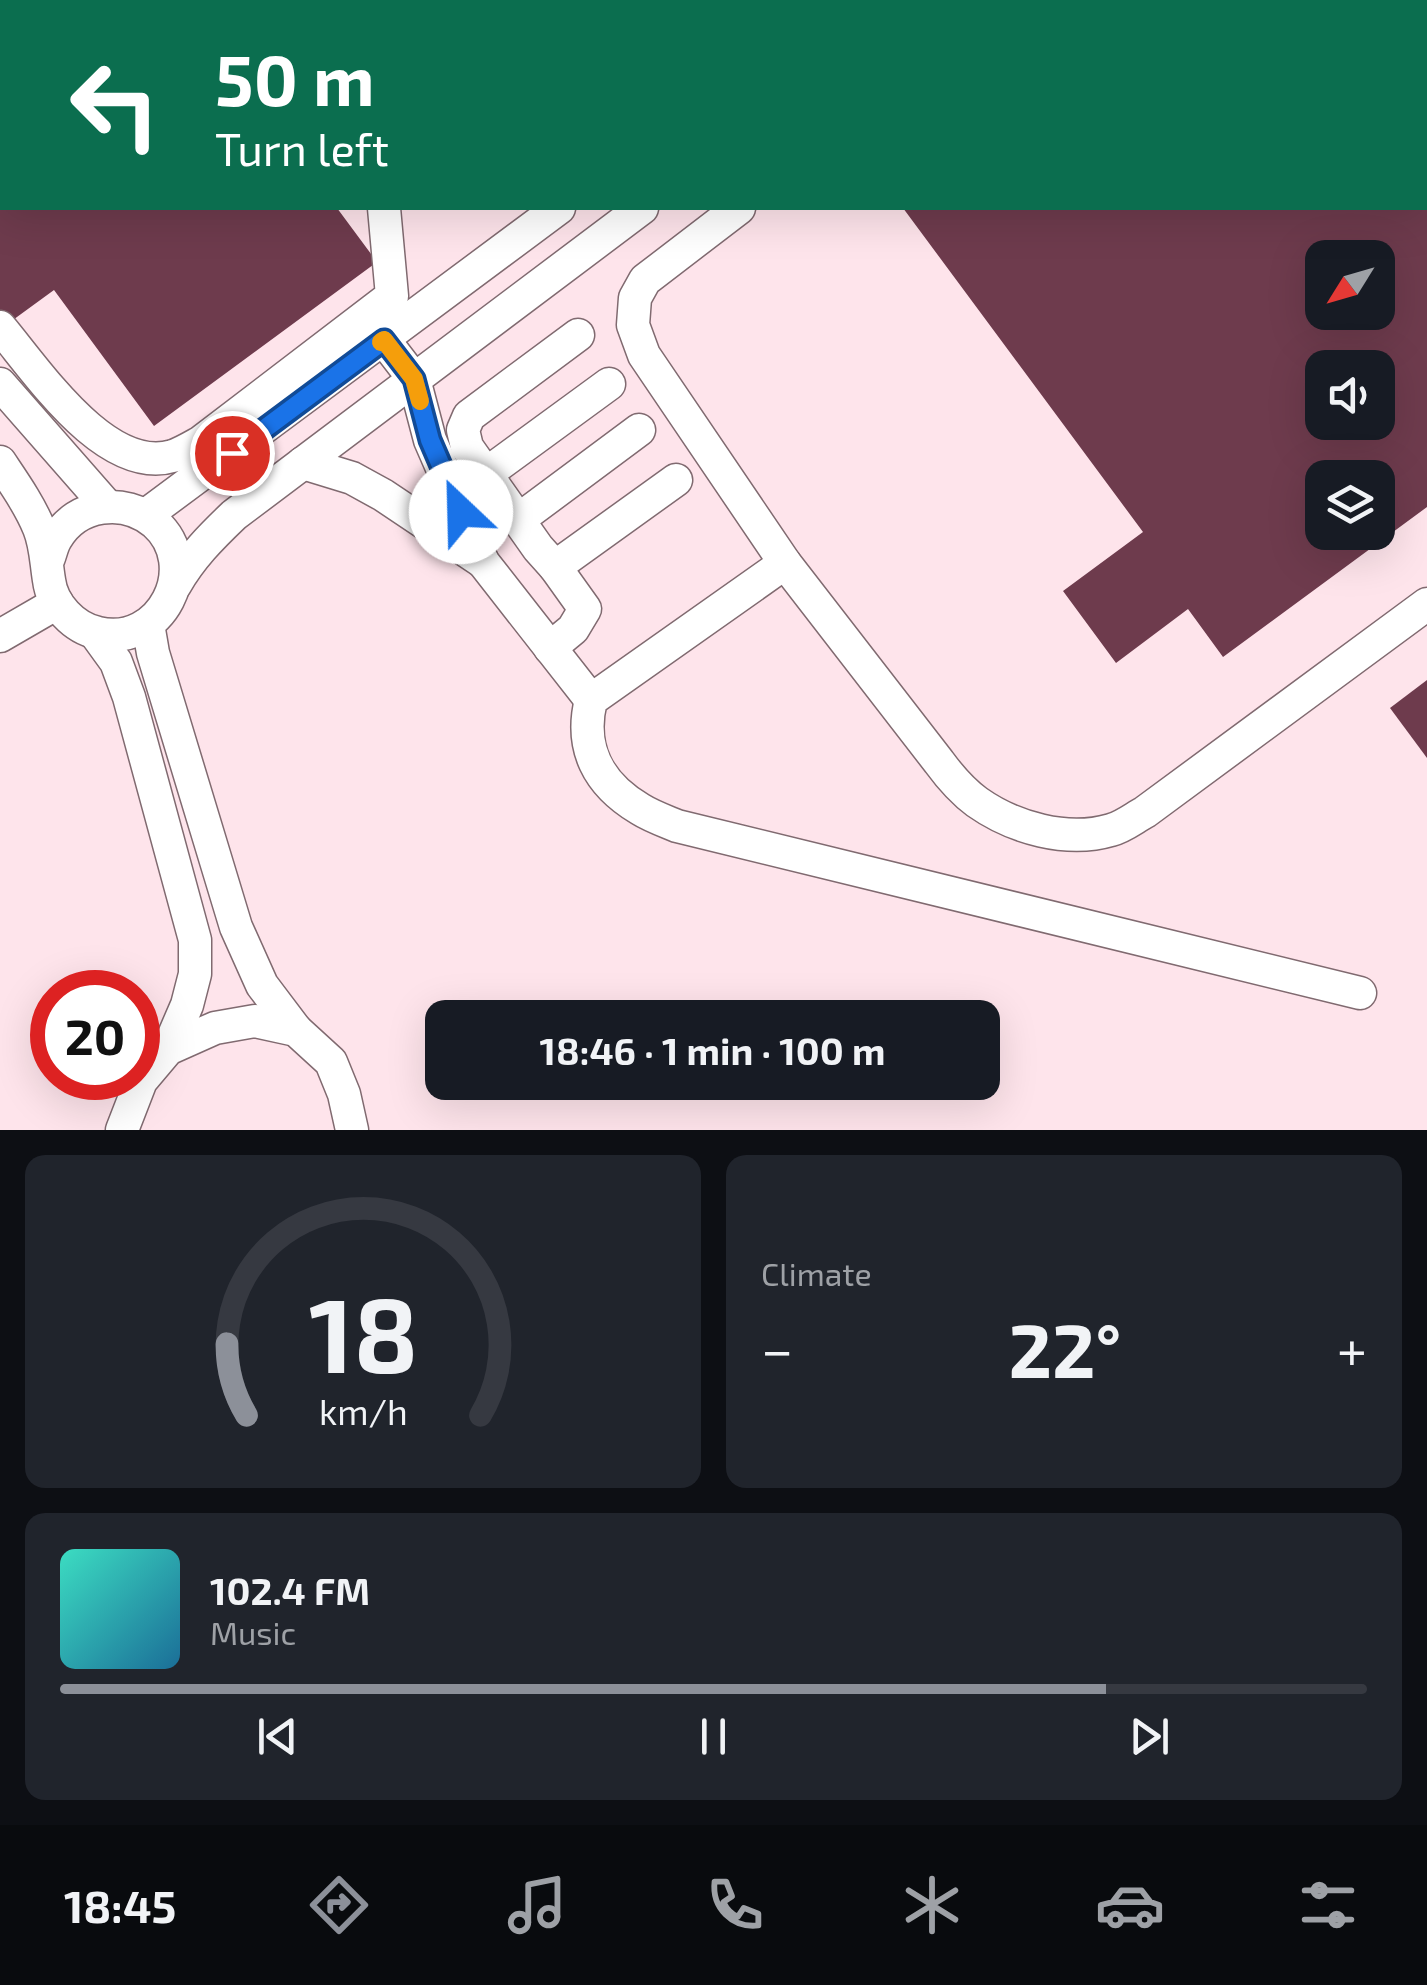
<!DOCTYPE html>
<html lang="en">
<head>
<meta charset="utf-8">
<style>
	body { margin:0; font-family:"Exo 2",sans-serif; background:#20242c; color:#f1f3f6; height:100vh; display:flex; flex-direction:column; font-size:38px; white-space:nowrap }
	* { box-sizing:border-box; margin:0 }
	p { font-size:32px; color:#9ea1a6 }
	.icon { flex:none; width:55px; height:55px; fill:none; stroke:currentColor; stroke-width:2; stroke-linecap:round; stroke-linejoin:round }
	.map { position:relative; height:1130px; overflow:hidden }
	.panel { display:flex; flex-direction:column; gap:25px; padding:25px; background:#0d0f14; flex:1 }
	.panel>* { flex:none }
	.guide { position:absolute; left:0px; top:0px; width:1428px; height:210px; box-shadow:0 10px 40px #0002; background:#0b6e4f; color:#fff; overflow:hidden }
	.needle { width:65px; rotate:233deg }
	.tools { position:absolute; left:1305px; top:240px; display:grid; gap:20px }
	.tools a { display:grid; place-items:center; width:90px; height:90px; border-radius:20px; background:#171b24; box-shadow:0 10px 40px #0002; font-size:50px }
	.speed { position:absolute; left:30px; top:970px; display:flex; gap:20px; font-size:50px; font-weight:700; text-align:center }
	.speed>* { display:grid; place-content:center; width:130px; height:130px; border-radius:50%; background:#171b24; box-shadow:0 10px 40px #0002; line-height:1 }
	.speed .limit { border:15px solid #d22; background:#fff; color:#111 }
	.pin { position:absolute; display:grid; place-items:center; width:85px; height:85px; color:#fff; margin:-42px; border:5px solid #fff; border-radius:50%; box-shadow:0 2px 10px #0007 }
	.me { position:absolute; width:110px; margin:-55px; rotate:336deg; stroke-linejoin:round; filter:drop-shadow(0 0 8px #0008) }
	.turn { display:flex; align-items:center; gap:35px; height:210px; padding:0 50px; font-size:45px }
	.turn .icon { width:130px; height:130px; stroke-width:2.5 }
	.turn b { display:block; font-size:70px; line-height:85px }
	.big { font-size:75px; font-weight:700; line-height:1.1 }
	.panel .widget { flex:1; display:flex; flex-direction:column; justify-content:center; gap:15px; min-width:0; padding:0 35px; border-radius:20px; background:#20242c }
	.panel .dial { align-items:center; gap:0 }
	.dial svg { height:260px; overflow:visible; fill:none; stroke:#363941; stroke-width:7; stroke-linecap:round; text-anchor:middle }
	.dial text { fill:#f1f3f6; stroke:none }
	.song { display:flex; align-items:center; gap:30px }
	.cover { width:120px; height:120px; border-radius:15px; background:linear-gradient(135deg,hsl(170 70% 55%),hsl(200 70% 35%)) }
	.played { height:10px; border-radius:5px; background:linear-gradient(90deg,#8c9099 80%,#363941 80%) }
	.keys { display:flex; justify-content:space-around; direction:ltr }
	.heat { display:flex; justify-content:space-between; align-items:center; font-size:55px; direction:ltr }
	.panel .tiles { flex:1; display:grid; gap:25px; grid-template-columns:1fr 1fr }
	.widget:last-child { grid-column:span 2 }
	.trip { position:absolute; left:425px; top:1000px; width:575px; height:100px; border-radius:20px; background:#171b24; box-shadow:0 10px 40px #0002; font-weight:700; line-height:100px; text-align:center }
	.dock { display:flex; height:160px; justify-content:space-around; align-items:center; background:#090b0e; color:#9ea1a6 }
	.dock .icon { width:70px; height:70px }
	.dock .current { color:#8c9099 }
	.dock b { font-size:45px; color:#f1f3f6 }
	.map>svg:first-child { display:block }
	.building { fill:#6e3b4d; fill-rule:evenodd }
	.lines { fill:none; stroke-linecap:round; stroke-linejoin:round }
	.minor-casing { stroke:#806a70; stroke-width:35 }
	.minor { stroke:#fff; stroke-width:32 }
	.route-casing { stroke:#114b97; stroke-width:25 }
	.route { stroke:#1a73e8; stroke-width:18 }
	.slow { stroke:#f59e0b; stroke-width:18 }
</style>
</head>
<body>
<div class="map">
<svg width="1427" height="1130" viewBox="0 0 1427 1130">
	<rect width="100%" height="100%" fill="#fee4eb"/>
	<g class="building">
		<path d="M 0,208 L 337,208 L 377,262 L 154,426 L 54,290 L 6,325 L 0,317 Z"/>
		<path d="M 903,208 L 1427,208 L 1427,507 L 1223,657 L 1188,609 L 1116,663 L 1063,591 L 1143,532 ZM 1322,258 L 1378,258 L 1378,312 L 1322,312 ZM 1322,368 L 1378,368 L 1378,422 L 1322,422 ZM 1322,478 L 1378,478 L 1378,532 L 1322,532 Z"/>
		<path d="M 1427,680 L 1427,758 L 1390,708 Z"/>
	</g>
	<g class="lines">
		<defs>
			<g id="minor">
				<path d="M 744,0 L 745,2"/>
				<path d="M 416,2 L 418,0"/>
				<path d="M 700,2 L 701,0"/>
				<path d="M 831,2 L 834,0"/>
				<path d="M 914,2 L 917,0"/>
				<path d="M 1015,2 L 1019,0"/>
				<path d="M 739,208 L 645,280 L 635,298 L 633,325 L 644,355 L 785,563 L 939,762 C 950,777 962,791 977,802 C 1014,828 1067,843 1111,830 C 1123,827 1134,818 1145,812 L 1427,604"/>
				<path d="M 0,327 C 37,371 106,476 173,456 C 182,453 192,447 201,442 L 392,296 L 384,208"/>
				<path d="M 578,335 L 469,416 L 463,430 L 467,447 L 538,548 L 555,567 L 676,480"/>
				<path d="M 384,340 L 414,379 L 430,440 L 483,562 L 591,700"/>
				<path d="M 0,384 L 107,506"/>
				<path d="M 0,462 C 14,483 29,504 39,528 C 46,545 46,562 49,580 C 52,605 74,628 98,633 C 161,648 203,566 155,523 C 124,497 77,503 56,539 C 52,545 51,553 48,560"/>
				<path d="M 303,463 L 352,478 L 383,495 L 483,562"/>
				<path d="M 486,474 L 609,384"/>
				<path d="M 146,515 L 559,208"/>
				<path d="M 518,520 L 639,430"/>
				<path d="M 785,563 L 591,700 C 579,748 598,784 640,809 C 651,816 665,821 677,826 L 1360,993"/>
				<path d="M 175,585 C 191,557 211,537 234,515 L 642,208"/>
				<path d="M 148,624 L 153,653 L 236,927 L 262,985 L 296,1030"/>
				<path d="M 95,633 L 116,662 L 129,697 L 195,940 L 195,974 L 187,1005 L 168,1049"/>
				<path d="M 0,636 L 57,603"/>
				<path d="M 550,648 L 573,629 L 585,609 L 555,567"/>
				<path d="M 122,1130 L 141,1081 L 168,1049 L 215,1028 L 255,1021 L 296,1030 L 331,1062 L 344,1094 L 352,1130"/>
			</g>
		</defs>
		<use href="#minor" class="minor-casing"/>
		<use href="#minor" class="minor"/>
	</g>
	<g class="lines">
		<defs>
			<path id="route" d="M 232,453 L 384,340 L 414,379 L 430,440 L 461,512"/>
		</defs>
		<use href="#route" class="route-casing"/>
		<use href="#route" class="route"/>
		<path class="slow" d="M 381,342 L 384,340 L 414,379 L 420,401"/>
	</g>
</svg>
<div class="tools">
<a><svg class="needle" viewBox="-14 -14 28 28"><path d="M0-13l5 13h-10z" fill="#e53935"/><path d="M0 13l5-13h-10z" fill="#9ea1a6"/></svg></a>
<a><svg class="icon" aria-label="sound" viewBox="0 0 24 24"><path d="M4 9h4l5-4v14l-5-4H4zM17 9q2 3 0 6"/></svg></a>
<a><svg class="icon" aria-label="layers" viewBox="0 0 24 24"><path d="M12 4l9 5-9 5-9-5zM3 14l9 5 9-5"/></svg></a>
</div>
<div class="speed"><div class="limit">20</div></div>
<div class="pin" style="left:232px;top:453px;background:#d93025"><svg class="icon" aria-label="arrive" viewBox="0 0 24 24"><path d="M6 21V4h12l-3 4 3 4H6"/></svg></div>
<svg class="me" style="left:461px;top:512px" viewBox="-20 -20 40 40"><circle r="19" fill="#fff"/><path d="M0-13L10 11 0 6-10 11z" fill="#1a73e8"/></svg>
<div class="trip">18:46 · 1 min · 100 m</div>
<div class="guide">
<div class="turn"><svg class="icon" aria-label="left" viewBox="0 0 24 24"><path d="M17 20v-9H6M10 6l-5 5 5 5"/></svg><div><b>50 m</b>Turn left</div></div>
</div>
</div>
<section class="panel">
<div class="tiles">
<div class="widget dial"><svg viewBox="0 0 100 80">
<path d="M14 69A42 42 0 1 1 86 69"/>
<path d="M14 69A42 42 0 0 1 8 47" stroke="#8c9099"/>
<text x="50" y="56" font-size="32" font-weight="700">18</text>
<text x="50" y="72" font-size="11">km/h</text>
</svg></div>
<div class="widget"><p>Climate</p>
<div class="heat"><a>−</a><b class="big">22°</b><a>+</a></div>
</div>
<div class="widget">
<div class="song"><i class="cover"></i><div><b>102.4 FM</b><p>Music</p></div></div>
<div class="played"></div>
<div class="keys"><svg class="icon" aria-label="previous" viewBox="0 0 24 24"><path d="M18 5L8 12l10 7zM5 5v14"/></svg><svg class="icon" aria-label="pause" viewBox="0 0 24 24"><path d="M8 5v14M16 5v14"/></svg><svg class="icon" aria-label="next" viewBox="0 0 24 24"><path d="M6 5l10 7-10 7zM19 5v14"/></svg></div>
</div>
</div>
</section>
<nav class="dock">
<b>18:45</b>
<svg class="icon current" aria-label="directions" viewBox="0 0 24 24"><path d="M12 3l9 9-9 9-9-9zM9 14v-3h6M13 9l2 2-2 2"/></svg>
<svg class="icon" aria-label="music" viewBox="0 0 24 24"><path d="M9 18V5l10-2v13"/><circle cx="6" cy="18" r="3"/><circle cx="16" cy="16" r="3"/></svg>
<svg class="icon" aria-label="phone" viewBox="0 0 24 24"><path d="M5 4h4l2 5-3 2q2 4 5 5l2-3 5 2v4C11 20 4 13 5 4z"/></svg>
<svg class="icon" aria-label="climate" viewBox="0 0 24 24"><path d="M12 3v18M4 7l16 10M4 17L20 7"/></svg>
<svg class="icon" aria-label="car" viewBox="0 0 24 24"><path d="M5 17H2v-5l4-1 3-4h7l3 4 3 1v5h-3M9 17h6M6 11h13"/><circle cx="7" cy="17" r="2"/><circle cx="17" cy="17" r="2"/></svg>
<svg class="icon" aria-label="filters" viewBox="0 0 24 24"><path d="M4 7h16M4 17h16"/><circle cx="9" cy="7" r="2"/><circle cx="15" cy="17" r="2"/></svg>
</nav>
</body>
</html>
